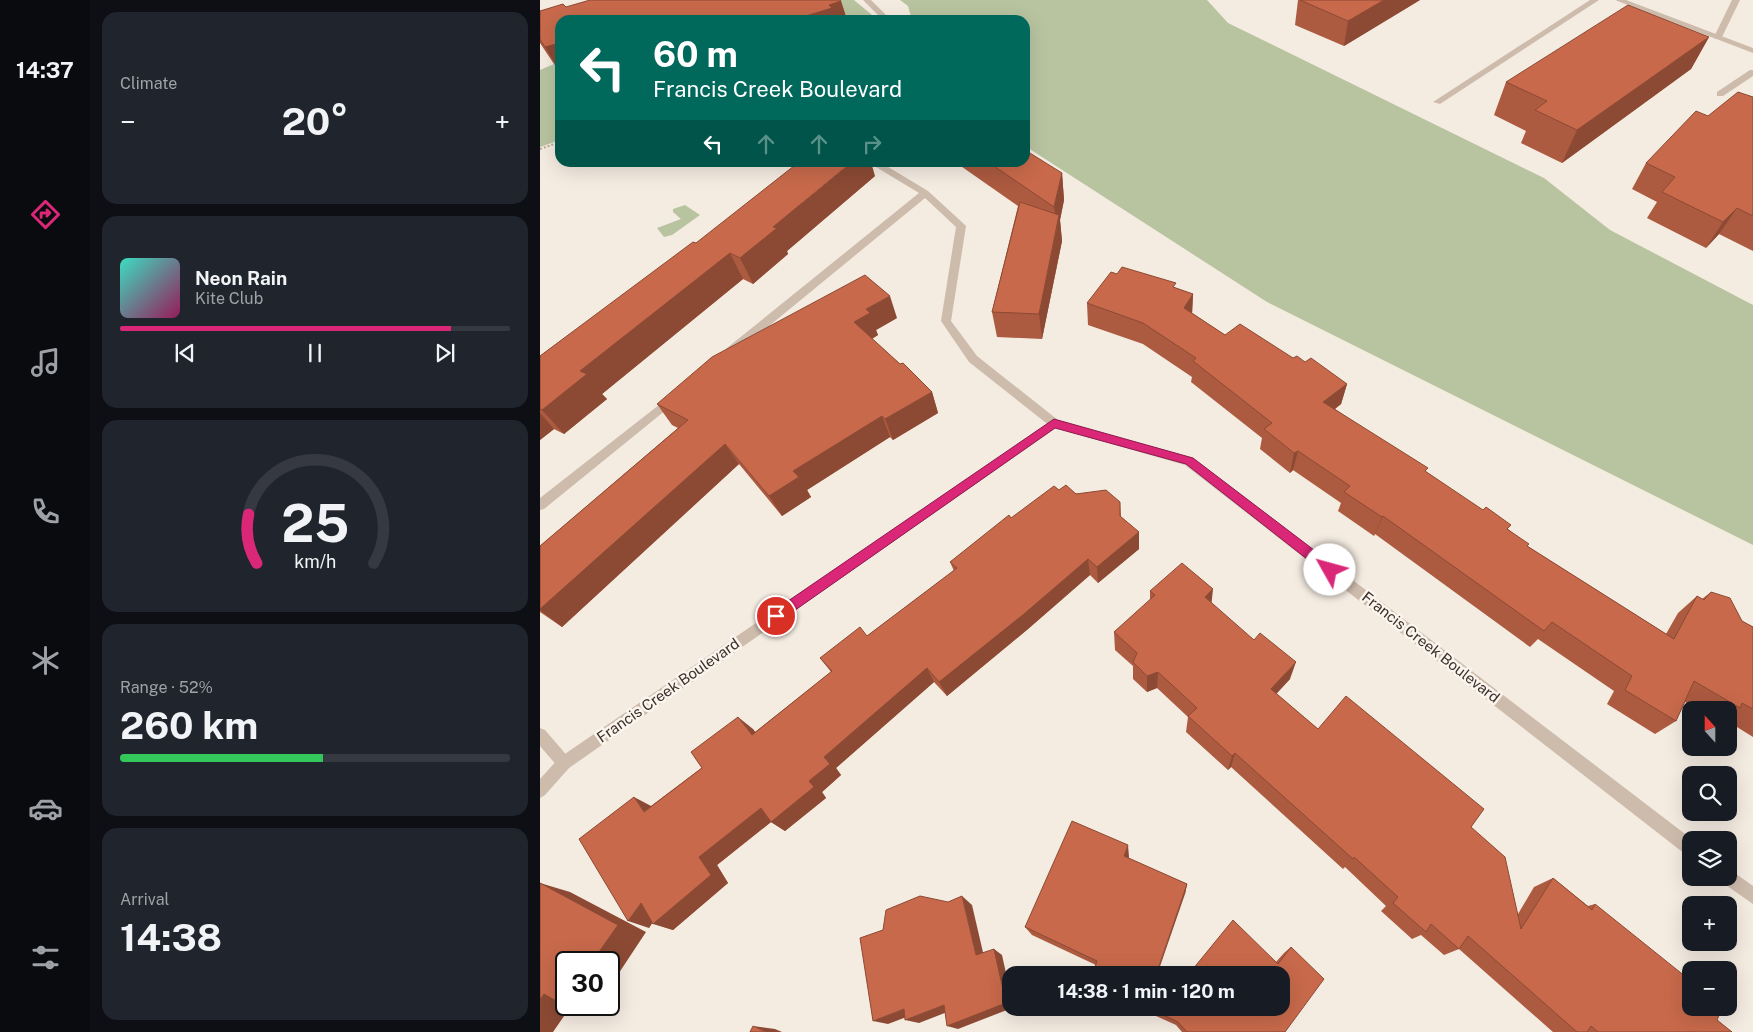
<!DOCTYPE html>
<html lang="en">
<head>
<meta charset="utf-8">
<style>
	body { margin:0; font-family:"Public Sans",sans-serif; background:#20242c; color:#f1f3f6; height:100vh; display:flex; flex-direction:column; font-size:19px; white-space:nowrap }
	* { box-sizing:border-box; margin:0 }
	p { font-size:16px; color:#9ea1a6 }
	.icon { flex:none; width:28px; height:28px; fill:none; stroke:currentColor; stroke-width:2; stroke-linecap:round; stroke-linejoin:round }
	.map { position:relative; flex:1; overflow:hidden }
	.panel { display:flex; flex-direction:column; gap:12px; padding:12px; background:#0d0f14; width:450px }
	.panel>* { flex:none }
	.guide { position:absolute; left:15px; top:15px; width:475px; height:152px; border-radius:15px; box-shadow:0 5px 20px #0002; background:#00695c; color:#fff; overflow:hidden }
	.needle { width:32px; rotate:339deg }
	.buttons { position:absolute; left:1142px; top:701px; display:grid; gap:10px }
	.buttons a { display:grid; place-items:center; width:55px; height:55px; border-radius:10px; background:#171b24; box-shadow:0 5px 20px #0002; font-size:25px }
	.speed { position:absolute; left:15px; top:951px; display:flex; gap:10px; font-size:25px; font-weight:700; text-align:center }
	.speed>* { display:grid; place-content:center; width:65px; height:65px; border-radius:50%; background:#171b24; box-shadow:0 5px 20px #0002; line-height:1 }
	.speed .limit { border:2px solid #111; border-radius:8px; background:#fff; color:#111 }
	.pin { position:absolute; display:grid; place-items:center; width:42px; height:42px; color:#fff; margin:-21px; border:2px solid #fff; border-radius:50%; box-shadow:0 1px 5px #0007 }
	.me { position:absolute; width:55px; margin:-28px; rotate:308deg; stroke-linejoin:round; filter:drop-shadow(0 0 4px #0008) }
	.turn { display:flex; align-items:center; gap:18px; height:105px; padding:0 15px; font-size:22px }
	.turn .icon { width:65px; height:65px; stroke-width:2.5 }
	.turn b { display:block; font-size:35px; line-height:42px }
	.lanes { display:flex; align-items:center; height:48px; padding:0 15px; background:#0003; justify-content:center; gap:25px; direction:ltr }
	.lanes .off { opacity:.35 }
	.big { font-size:38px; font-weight:700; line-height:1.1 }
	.panel .widget { flex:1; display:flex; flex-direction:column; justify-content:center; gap:8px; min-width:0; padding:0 18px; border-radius:15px; background:#20242c }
	.panel .dial { align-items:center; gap:0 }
	.dial svg { height:130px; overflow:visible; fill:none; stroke:#363941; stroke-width:7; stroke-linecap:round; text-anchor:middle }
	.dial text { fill:#f1f3f6; stroke:none }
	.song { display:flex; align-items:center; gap:15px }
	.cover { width:60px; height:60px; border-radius:8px; background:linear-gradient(135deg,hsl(170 70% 55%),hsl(330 70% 35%)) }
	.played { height:5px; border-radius:2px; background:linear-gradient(90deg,#db2777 85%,#363941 85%) }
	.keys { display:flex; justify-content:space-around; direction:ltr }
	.heat { display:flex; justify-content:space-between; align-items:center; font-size:28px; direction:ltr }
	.charge { height:8px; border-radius:4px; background:linear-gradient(90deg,#34c759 52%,#363941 0) }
	.trip { position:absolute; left:462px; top:966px; width:288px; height:50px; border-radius:15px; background:#171b24; box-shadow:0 5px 20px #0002; font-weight:700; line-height:50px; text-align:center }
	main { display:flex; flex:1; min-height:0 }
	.tab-bar { display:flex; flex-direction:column; width:90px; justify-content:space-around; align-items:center; background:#090b0e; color:#9ea1a6 }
	.tab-bar .icon { width:35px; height:35px }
	.tab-bar .selected { color:#db2777 }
	.tab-bar b { font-size:22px; color:#f1f3f6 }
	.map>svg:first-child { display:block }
	.green { fill:#b8c4a0 }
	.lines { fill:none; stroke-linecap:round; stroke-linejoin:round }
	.path { stroke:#b9a596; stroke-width:2; stroke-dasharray:2 2; stroke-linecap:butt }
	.service { fill:#cdbbac; fill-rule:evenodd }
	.minor { fill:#cdbbac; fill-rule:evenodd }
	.wall { fill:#ac5a40 }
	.shaded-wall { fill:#8c4a34 }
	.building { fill:#c8694b; stroke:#8c4a34 }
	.route { fill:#db2777; stroke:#8e194d }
	.labels { text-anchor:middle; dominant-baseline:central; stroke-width:5; stroke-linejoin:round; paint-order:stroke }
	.street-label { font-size:15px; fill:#3b302b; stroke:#fbf5ee }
</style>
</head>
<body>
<main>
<nav class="tab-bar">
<b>14:37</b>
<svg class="icon selected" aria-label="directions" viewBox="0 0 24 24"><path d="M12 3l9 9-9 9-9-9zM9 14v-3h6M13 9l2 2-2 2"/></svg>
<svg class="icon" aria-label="music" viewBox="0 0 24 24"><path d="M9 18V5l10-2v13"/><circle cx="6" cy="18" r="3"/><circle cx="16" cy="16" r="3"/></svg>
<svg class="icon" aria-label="phone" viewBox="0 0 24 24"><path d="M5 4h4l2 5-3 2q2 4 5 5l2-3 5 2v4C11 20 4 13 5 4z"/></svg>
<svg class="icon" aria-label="climate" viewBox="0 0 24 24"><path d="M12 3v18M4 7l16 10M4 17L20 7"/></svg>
<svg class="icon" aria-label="car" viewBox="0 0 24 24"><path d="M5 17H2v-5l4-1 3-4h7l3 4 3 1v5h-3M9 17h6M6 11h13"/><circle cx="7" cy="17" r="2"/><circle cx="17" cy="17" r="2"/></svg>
<svg class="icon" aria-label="filters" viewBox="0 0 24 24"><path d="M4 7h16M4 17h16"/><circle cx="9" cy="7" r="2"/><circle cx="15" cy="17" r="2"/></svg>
</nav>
<section class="panel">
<div class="widget"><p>Climate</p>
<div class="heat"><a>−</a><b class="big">20°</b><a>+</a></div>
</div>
<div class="widget">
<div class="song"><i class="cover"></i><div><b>Neon Rain</b><p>Kite Club</p></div></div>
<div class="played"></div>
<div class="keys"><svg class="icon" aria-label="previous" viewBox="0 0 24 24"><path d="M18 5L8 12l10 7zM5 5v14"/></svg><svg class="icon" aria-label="pause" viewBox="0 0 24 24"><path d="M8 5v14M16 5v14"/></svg><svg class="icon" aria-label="next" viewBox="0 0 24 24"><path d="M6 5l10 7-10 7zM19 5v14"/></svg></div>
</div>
<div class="widget dial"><svg viewBox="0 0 100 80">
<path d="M14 69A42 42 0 1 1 86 69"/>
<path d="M14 69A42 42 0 0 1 9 39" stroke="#db2777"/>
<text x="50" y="56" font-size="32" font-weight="700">25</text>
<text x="50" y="72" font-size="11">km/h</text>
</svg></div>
<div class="widget"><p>Range · 52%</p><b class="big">260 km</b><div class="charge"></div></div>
<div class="widget"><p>Arrival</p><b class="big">14:38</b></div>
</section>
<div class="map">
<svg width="1213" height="1032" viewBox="0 0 1213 1032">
	<rect width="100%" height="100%" fill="#f4ebe1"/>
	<g class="green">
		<path d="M 274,0 L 314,0 L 338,20 L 297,20 Z"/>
		<path d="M 360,0 L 667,0 L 688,23 L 1004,178 L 1070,230 L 1213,305 L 1213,545 L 727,302 L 485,146 L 485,20 L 372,20 L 368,6 Z"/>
		<path d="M 14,64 L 20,73 L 20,140 L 0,147 L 0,70 Z"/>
		<path d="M 145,205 L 160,215 L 132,235 L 124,237 L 117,228 L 141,219 L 133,212 L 133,209 Z"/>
	</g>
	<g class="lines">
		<path class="path" d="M 0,149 L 20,142"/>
		<g class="service">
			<path d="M 323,0 L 331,0 L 351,20 L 343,20 Z"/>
			<path d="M 1050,0 L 1059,0 L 900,104 L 893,102 Z"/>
			<path d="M 1192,0 L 1200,0 L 1182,37 L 1175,39 L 1174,37 Z"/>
			<path d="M 1210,70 L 1213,70 L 1213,76 L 1183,96 L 1177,96 L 1177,92 Z"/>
			<path d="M 340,162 L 388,191 L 424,224 L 426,226 L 411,321 L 437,356 L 518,420 L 520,423 L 518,426 L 510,426 L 429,362 L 401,321 L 416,227 L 385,198 L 195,354 L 187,354 L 186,351 L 187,348 L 379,193 L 336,167 L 336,163 Z"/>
			<path d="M 133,394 L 137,395 L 139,398 L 137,401 L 4,509 L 0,510 L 0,498 Z"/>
			<path d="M 0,728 L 5,730 L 29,758 L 32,763 L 29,768 L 24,770 L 19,768 L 0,746 Z"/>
		</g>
		<g class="minor">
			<path d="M 1075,0 L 1086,0 L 1213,48 L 1213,53 Z"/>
			<path d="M 514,419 L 653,458 L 1153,840 L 1151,840 L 1151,856 L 1145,854 L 645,465 L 516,428 L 29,768 L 5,795 L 0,798 L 0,779 L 19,758 Z"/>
			<path d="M 1189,869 L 1213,886 L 1213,904 L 1183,883 L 1181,878 L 1189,878 Z"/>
		</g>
	</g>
	<g class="wall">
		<path d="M 758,0 L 880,0 L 804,46 L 755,25 Z"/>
		<path d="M 301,1 L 307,20 L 20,20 L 20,73 L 0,43 L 0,11 L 26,7 Z"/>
		<path d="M 1169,37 L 1151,69 L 1022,163 L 981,143 L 986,131 L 954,115 L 966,82 Z"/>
		<path d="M 1213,97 L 1213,251 L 1179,234 L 1166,248 L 1107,218 L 1117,202 L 1092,189 L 1106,163 L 1168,116 Z"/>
		<path d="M 415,162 L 485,162 L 522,173 L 524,200 L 520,220 L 522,241 L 502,339 L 457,337 L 452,312 L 478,206 Z"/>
		<path d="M 335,176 L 247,251 L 248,254 L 213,284 L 203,279 L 62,394 L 67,399 L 24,434 L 14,429 L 0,440 L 0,356 L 156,243 Z"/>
		<path d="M 577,274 L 636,288 L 653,294 L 652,313 L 685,335 L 765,362 L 807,384 L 801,404 L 795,409 L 968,529 L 987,546 L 1126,634 L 1138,613 L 1157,596 L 1162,599 L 1171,592 L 1202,621 L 1213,627 L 1213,737 L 1189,722 L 1189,710 L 1158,710 L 1145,702 L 1136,721 L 1115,734 L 1067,704 L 1074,691 L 998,639 L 990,647 L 835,534 L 834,536 L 798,511 L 801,503 L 753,470 L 750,473 L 720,449 L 722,438 L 651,382 L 652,377 L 603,344 L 548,325 L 547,303 Z"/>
		<path d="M 357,318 L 336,330 L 338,335 L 332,339 L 360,364 L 392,392 L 398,413 L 353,440 L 350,437 L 267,490 L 271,497 L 242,516 L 199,464 L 22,627 L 0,612 L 0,546 L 138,428 L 132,425 L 117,404 Z"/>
		<path d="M 519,490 L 580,502 L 581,517 L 599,532 L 599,549 L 558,583 L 550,575 L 488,629 L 407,696 L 394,682 L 296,768 L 301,775 L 282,792 L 286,798 L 245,831 L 231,822 L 177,865 L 188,883 L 133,930 L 112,923 L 109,928 L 111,806 L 213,729 L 215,732 L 291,672 L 280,658 L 327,636 L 414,571 L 410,562 L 471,518 Z"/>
		<path d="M 610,591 L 671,603 L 750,679 L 736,694 L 778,729 L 931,827 L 978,914 L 994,887 L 1013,878 L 1048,906 L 1055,904 L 1177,1020 L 1192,1032 L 1013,1032 L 919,949 L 904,955 L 881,935 L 872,939 L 841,911 L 846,906 L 805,867 L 803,869 L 691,767 L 688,770 L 646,732 L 648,717 L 617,688 L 607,692 L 593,679 L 593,666 L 575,650 L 574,632 L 610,601 Z"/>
		<path d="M 589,857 L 588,858 L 647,884 L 645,894 L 556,965 L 492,935 L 485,927 Z"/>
		<path d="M 751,947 L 745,1032 L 642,1032 L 636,1025 L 616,1016 L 617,1012 L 736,962 L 744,953 Z"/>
		<path d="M 599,1008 L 606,1008 L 605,1010 Z"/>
	</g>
	<g class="shaded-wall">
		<path d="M 844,0 L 880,0 L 804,46 L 808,21 Z"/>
		<path d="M 301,1 L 307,20 L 253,20 L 289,5 Z"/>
		<path d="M 1169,37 L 1151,69 L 1022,163 L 1037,130 Z"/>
		<path d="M 20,43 L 20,72 L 5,47 Z"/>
		<path d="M 312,162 L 331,162 L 335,176 L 247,251 L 248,254 L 213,284 L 200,258 L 233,227 Z"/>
		<path d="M 522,173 L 524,200 L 520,220 L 522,241 L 502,339 L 499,314 L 517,228 L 514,207 Z"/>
		<path d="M 1197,208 L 1179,234 L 1166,248 L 1183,222 Z"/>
		<path d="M 190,253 L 203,279 L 62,394 L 67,399 L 24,434 L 2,410 L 40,371 Z"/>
		<path d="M 653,294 L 652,315 L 644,308 Z"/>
		<path d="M 350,296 L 357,318 L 336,330 L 338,335 L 323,344 L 314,322 L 326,309 Z"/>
		<path d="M 807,384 L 801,404 L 778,422 L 783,402 Z"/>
		<path d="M 392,392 L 398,413 L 353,440 L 345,419 Z"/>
		<path d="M 0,413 L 14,429 L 0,440 Z"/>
		<path d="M 342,416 L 350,437 L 267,490 L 271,497 L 242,516 L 229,496 L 253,471 Z"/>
		<path d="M 185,444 L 199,464 L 22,627 L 0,610 L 0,609 Z"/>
		<path d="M 758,451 L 753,470 L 750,473 L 754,453 Z"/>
		<path d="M 843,516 L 835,534 L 834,536 L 842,517 Z"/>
		<path d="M 599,532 L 599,549 L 558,583 L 557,567 Z"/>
		<path d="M 548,559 L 550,575 L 488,629 L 407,696 L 399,682 Z"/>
		<path d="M 673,589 L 671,608 L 665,597 Z"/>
		<path d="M 756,662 L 750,679 L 726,705 L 731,689 Z"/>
		<path d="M 387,668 L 394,682 L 296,768 L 301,775 L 282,792 L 286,798 L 245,831 L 231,822 L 177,865 L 188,883 L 133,930 L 113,924 L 159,857 L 221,808 L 269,781 L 284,757 Z"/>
		<path d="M 618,672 L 617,688 L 607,692 L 607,676 Z"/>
		<path d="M 198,717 L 213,729 L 226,747 L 212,735 Z"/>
		<path d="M 695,753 L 691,767 L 688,770 L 692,756 Z"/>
		<path d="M 94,797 L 113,807 L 104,812 Z"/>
		<path d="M 588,845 L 589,857 L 585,867 L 584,856 Z"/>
		<path d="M 0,883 L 30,892 L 106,932 L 69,988 L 69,962 L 52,962 Z"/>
		<path d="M 647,884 L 645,894 L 617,975 L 616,975 Z"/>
		<path d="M 422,896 L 432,905 L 445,961 L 436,955 Z"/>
		<path d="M 101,903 L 121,910 L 109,928 L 88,921 Z"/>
		<path d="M 454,949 L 462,955 L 471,996 L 471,1008 L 472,1008 L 418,1029 L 407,1026 Z"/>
		<path d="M 4,994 L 26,997 L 26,1005 L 58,1005 L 55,1009 L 31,1006 L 13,1032 L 0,1032 L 0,999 Z"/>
		<path d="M 404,1005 L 415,1009 L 379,1023 L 365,1020 Z"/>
		<path d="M 364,1009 L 377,1013 L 348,1024 L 333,1021 Z"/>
		<path d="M 213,1026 L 235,1029 L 242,1032 L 226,1032 Z"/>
	</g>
	<g class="building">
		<path d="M 50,0 L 300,0 L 301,1 L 289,5 L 292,8 L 253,20 L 248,20 L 247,18 L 242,20 L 20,20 L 20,43 L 5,47 L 0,39 L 0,11 L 23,4 L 26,7 Z"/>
		<path d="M 760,0 L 844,0 L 808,21 Z"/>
		<path d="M 1088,5 L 1169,37 L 1037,130 L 995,110 L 1007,101 L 966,82 Z"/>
		<path d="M 1198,92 L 1213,97 L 1213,216 L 1197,208 L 1183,222 L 1122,192 L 1135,177 L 1106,163 L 1156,111 L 1168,116 Z"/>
		<path d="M 485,150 L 522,173 L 514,207 L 448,162 L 485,162 Z"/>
		<path d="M 259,162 L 312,162 L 233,227 L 237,228 L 200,258 L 190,253 L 40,371 L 47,374 L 2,410 L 0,409 L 0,356 L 153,242 L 156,243 Z"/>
		<path d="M 480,202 L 519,215 L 499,314 L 452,312 Z"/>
		<path d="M 582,267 L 636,283 L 633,287 L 653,294 L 644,308 L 685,335 L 700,324 L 753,358 L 757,356 L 765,362 L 771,358 L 807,384 L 783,402 L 888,468 L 885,471 L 943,510 L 946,507 L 971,525 L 967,529 L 989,544 L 987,546 L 1134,639 L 1157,596 L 1164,600 L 1171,592 L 1190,598 L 1202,621 L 1213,627 L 1213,709 L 1202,703 L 1200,708 L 1154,681 L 1136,721 L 1085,690 L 1092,676 L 1012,622 L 1004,631 L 843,516 L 842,517 L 804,492 L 810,486 L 758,451 L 754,453 L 724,429 L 732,423 L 653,361 L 656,358 L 603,323 L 547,303 L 571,272 L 577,274 Z"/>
		<path d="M 325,275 L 350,296 L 326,309 L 330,313 L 314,322 L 360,364 L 363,363 L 392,392 L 345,419 L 342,416 L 253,471 L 259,477 L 229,496 L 185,444 L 0,609 L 0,546 L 148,420 L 117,404 L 172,357 Z"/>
		<path d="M 526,485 L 536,494 L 566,490 L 580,502 L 580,516 L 599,532 L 557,567 L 548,559 L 484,614 L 399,682 L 387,668 L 284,757 L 290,764 L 269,781 L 274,787 L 231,822 L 221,808 L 159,857 L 171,875 L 113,924 L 101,903 L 88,921 L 39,839 L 94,797 L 104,812 L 162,768 L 151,752 L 198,717 L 212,735 L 292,671 L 280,658 L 320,627 L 327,636 L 417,568 L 410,562 L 469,515 L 471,518 L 514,486 L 519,490 Z"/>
		<path d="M 642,563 L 673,589 L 665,597 L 714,640 L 720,633 L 756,662 L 731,689 L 778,729 L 806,696 L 944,809 L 931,827 L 965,857 L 981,929 L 1013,878 L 1052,910 L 1055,904 L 1151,981 L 1151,1008 L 1182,1008 L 1177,1020 L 1192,1032 L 1058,1032 L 1051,1026 L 1047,1032 L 1037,1032 L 928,936 L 919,949 L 891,924 L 886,932 L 853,903 L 858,897 L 814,857 L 813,859 L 695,753 L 692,756 L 648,716 L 657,708 L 618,672 L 607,676 L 593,662 L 597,653 L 574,632 L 615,595 L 610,591 Z"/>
		<path d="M 532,821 L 588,845 L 584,856 L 647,884 L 616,975 L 552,975 L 557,961 L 485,927 Z"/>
		<path d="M 0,883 L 78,925 L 52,962 L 26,962 L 26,1001 L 23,1005 L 4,994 L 0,999 Z"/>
		<path d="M 380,896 L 408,902 L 422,896 L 436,955 L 454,949 L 466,1003 L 407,1026 L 404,1005 L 365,1020 L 364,1009 L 333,1021 L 320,938 L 343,930 L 346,910 Z"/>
		<path d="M 693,920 L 738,964 L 751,947 L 784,979 L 745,1032 L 647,1032 L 638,1022 L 617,1012 L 620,1008 L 741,1008 L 741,975 L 648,975 Z"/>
		<path d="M 213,1026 L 226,1032 L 210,1032 Z"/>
	</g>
	<path class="route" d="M 514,419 L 653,458 L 795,566 L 796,570 L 795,574 L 790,575 L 786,574 L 646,464 L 515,428 L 241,620 L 236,621 L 232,620 L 230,616 L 232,612 Z"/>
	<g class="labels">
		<g class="street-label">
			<text transform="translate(891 647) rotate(38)">Francis Creek Boulevard</text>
			<text transform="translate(128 690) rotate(-35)">Francis Creek Boulevard</text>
		</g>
	</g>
</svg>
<div class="buttons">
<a><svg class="needle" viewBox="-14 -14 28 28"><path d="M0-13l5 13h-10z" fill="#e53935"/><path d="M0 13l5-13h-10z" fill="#9ea1a6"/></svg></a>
<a><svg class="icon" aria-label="search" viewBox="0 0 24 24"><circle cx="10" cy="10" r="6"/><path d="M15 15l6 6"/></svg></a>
<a><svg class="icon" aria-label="layers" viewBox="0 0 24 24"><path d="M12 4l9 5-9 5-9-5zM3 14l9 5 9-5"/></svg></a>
<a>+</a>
<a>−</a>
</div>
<div class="speed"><div class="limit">30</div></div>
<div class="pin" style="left:236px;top:616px;background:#d93025"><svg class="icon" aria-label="arrive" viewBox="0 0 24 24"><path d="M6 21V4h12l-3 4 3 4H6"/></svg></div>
<svg class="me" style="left:790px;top:570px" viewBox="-20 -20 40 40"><circle r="19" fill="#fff"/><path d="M0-13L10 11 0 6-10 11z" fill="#db2777"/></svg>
<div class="trip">14:38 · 1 min · 120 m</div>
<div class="guide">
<div class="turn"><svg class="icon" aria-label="left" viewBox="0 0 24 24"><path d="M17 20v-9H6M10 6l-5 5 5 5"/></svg><div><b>60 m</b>Francis Creek Boulevard</div></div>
<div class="lanes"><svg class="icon" aria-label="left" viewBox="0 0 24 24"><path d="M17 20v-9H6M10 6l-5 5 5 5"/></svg><svg class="icon off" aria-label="ahead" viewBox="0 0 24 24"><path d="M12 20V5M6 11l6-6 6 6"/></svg><svg class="icon off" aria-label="ahead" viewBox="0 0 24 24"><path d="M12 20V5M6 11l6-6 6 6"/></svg><svg class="icon off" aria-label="right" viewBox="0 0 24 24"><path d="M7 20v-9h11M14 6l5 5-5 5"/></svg></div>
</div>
</div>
</main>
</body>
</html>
